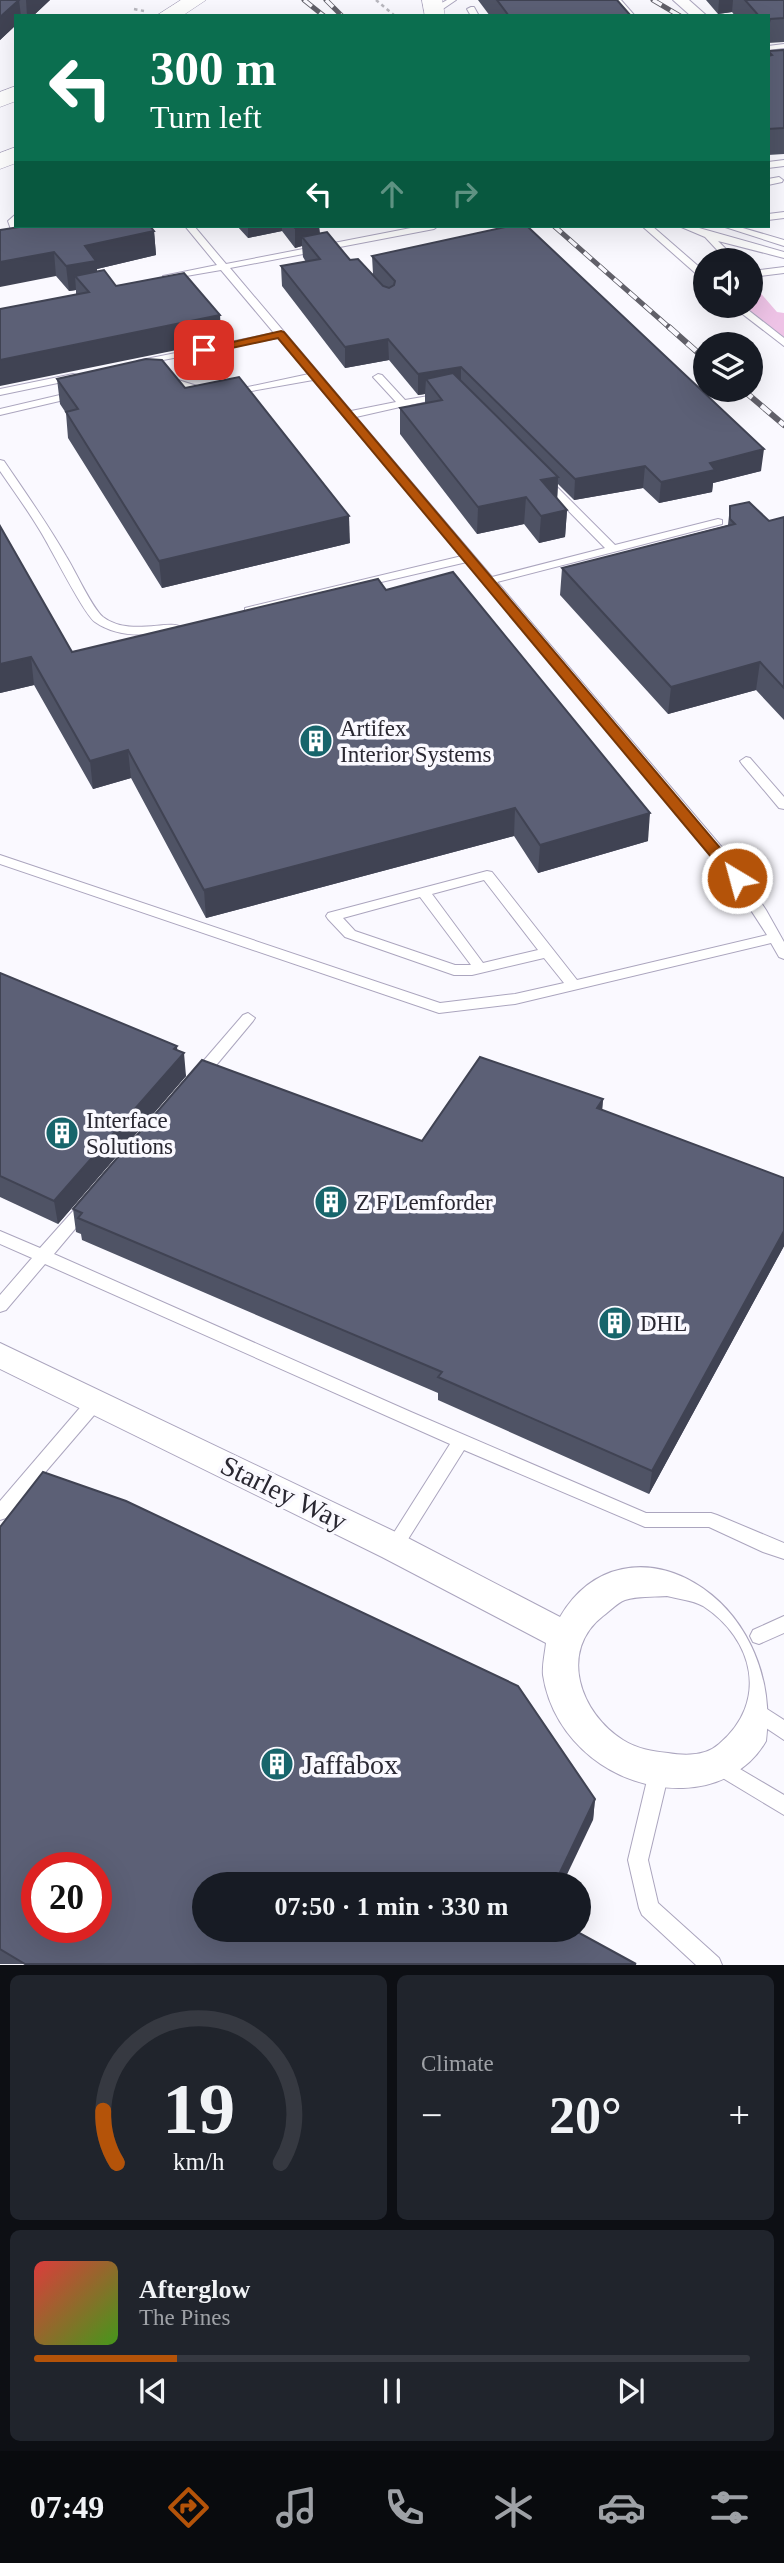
<!DOCTYPE html>
<html lang="en">
<head>
<meta charset="utf-8">
<style>
	body { margin:0; font-family:Georgia,serif; background:#20242c; color:#f1f3f6; height:100vh; display:flex; flex-direction:column; font-size:26px; white-space:nowrap }
	* { box-sizing:border-box; margin:0 }
	p { font-size:23px; color:#9ea1a6 }
	.icon { flex:none; width:38px; height:38px; fill:none; stroke:currentColor; stroke-width:2; stroke-linecap:round; stroke-linejoin:round }
	.map { position:relative; height:1965px; overflow:hidden }
	.sheet { display:flex; flex-direction:column; gap:10px; padding:10px; background:#0d0f14; flex:1 }
	.sheet>* { flex:none }
	.top-card { position:absolute; left:14px; top:14px; width:756px; height:214px; border-radius:0px; box-shadow:0 7px 28px #0002; background:#0b6e4f; color:#fff; overflow:hidden }
	.fabs { position:absolute; left:693px; top:248px; display:grid; gap:14px }
	.fabs a { display:grid; place-items:center; width:70px; height:70px; border-radius:50%; background:#171b24; box-shadow:0 7px 28px #0002; font-size:35px }
	.speed { position:absolute; left:21px; top:1852px; display:flex; gap:14px; font-size:35px; font-weight:700; text-align:center }
	.speed>* { display:grid; place-content:center; width:91px; height:91px; border-radius:50%; background:#171b24; box-shadow:0 7px 28px #0002; line-height:1 }
	.speed .limit { border:10px solid #d22; background:#fff; color:#111 }
	.pin { position:absolute; display:grid; place-items:center; width:60px; height:60px; color:#fff; margin:-30px; border-radius:14px; box-shadow:0 4px 10px #0006 }
	.me { position:absolute; width:77px; margin:-38px; rotate:323deg; stroke-linejoin:round; filter:drop-shadow(0 0 5px #0008) }
	.turn { display:flex; align-items:center; gap:24px; height:147px; padding:0 21px; font-size:32px }
	.turn .icon { width:91px; height:91px; stroke-width:2.5 }
	.turn b { display:block; font-size:49px; line-height:60px }
	.lanes { display:flex; align-items:center; height:66px; padding:0 21px; background:#0003; justify-content:center; gap:35px; direction:ltr }
	.lanes .off { opacity:.35 }
	.big { font-size:52px; font-weight:700; line-height:1.1 }
	.sheet .card { flex:1; display:flex; flex-direction:column; justify-content:center; gap:10px; min-width:0; padding:0 24px; border-radius:10px; background:#20242c }
	.sheet .dial { align-items:center; gap:0 }
	.dial svg { height:182px; overflow:visible; fill:none; stroke:#363941; stroke-width:7; stroke-linecap:round; text-anchor:middle }
	.dial text { fill:#f1f3f6; stroke:none }
	.song { display:flex; align-items:center; gap:21px }
	.cover { width:84px; height:84px; border-radius:10px; background:linear-gradient(135deg,hsl(0 70% 55%),hsl(100 70% 35%)) }
	.played { height:7px; border-radius:4px; background:linear-gradient(90deg,#b45309 20%,#363941 20%) }
	.keys { display:flex; justify-content:space-around; direction:ltr }
	.heat { display:flex; justify-content:space-between; align-items:center; font-size:38px; direction:ltr }
	.sheet .tiles { flex:1; display:grid; gap:10px; grid-template-columns:1fr 1fr }
	.card:last-child { grid-column:span 2 }
	.trip { position:absolute; left:192px; top:1872px; width:399px; height:70px; border-radius:35px; background:#171b24; box-shadow:0 7px 28px #0002; font-weight:700; line-height:70px; text-align:center }
	.tabs { display:flex; height:112px; justify-content:space-around; align-items:center; background:#090b0e; color:#9ea1a6 }
	.tabs .icon { width:49px; height:49px }
	.tabs .current { color:#b45309 }
	.tabs b { font-size:32px; color:#f1f3f6 }
	.map>svg:first-child { display:block }
	.green { fill:#eec3e6 }
	.lines { fill:none; stroke-linecap:round; stroke-linejoin:round }
	.lane-casing { stroke:#aba5be; stroke-width:2 }
	.street-casing { stroke:#aba5be; stroke-width:2 }
	.secondary-casing { stroke:#aba5be; stroke-width:1 }
	.path { stroke:#b9b8bf; stroke-width:2.5; stroke-dasharray:3.5 3.5; stroke-linecap:butt }
	.lane { fill:#fff; fill-rule:evenodd }
	.street { fill:#fff; fill-rule:evenodd }
	.secondary { fill:#fff; fill-rule:evenodd }
	.rail-far1-casing { stroke:#616069; stroke-width:5 }
	.rail-casing { stroke:#616069; stroke-width:6 }
	.rail-far1 { stroke:#faf9ff; stroke-width:3.5; stroke-dasharray:10; stroke-linecap:butt }
	.rail { stroke:#faf9ff; stroke-width:4.5; stroke-dasharray:12; stroke-linecap:butt }
	.wall { fill:#4f5365 }
	.shaded-wall { fill:#404353 }
	.building { fill:#5c6076; stroke:#404353; stroke-width:2; fill-rule:evenodd }
	.route { fill:#b45309; stroke:#753606; stroke-width:2 }
	.labels { text-anchor:middle; dominant-baseline:central; stroke-width:7; stroke-linejoin:round; paint-order:stroke }
	.poi-label { font-size:23px; fill:#292731; stroke:#faf9ff; text-anchor:start }
	.near-street-label { font-size:28px; fill:#292731; stroke:#faf9ff }
	.near-poi-label { font-size:28px; fill:#292731; stroke:#faf9ff; text-anchor:start }
</style>
</head>
<body>
<div class="map">
<svg width="784" height="1965" viewBox="0 0 784 1965">
	<rect width="100%" height="100%" fill="#faf9ff"/>
	<path class="green" d="M 751,282 L 777,312 L 784,313 L 784,339 L 742,306 L 751,306 Z"/>
	<g class="lines">
		<defs>
			<g id="lane">
				<path d="M 447,0 L 456,0 L 437,13 L 431,13 L 431,9 Z"/>
				<path d="M 613,0 L 621,0 L 635,16 L 627,16 Z"/>
				<path d="M 471,7 L 474,7 L 479,16 L 471,16 L 467,9 Z"/>
				<path d="M 784,44 L 784,48 L 768,50 L 768,46 Z"/>
				<path d="M 784,160 L 784,166 L 768,168 L 768,162 Z"/>
				<path d="M 779,177 L 783,180 L 782,182 L 768,185 L 768,179 Z"/>
				<path d="M 784,212 L 784,218 L 768,220 L 768,214 Z"/>
				<path d="M 16,214 L 16,226 L 19,226 L 25,241 L 20,244 L 15,241 L 8,221 Z"/>
				<path d="M 185,226 L 194,226 L 226,264 L 421,226 L 438,226 L 434,229 L 230,268 L 351,411 L 396,402 L 373,377 L 378,374 L 382,375 L 405,400 L 446,393 L 446,397 L 410,405 L 410,409 L 400,407 L 356,417 L 492,577 L 605,548 L 540,482 L 540,478 L 548,478 L 615,545 L 718,519 L 722,520 L 722,524 L 497,582 L 731,858 L 766,910 L 784,942 L 784,959 L 779,957 L 771,943 L 515,1004 L 439,1013 L 0,864 L 0,855 L 440,1003 L 515,994 L 564,983 L 544,958 L 472,975 L 454,975 L 345,937 L 328,919 L 326,916 L 328,913 L 487,871 L 492,872 L 577,980 L 767,935 L 721,864 L 467,562 L 249,613 L 245,612 L 245,608 L 462,556 L 313,380 L 229,395 L 229,391 L 309,374 L 278,338 L 137,365 L 137,361 L 141,360 L 274,333 L 221,270 L 163,280 L 163,276 L 217,265 ZM 484,880 L 538,950 L 483,963 L 432,894 ZM 420,897 L 471,965 L 455,965 L 355,931 L 343,918 Z"/>
				<path d="M 642,226 L 652,226 L 705,272 L 705,280 L 702,279 Z"/>
				<path d="M 679,226 L 692,226 L 784,252 L 784,258 L 718,241 L 728,251 L 720,253 L 705,237 Z"/>
				<path d="M 722,226 L 736,226 L 784,240 L 784,246 Z"/>
				<path d="M 784,267 L 784,273 L 751,277 L 751,271 Z"/>
				<path d="M 732,306 L 743,306 L 784,338 L 784,346 Z"/>
				<path d="M 73,374 L 77,375 L 77,379 L 0,395 L 0,389 Z"/>
				<path d="M 162,375 L 210,390 L 211,392 L 206,395 L 158,380 L 158,376 Z"/>
				<path d="M 77,391 L 82,394 L 81,396 L 0,415 L 0,409 Z"/>
				<path d="M 0,460 L 4,461 C 25,492 47,523 66,556 C 75,570 92,608 103,617 C 129,637 170,619 181,627 L 179,629 C 152,636 119,639 95,622 C 83,613 50,546 39,529 C 27,509 13,490 0,471 Z"/>
				<path d="M 746,757 L 750,758 L 784,797 L 784,809 L 779,808 L 742,764 L 740,761 Z"/>
				<path d="M 248,1013 L 255,1018 L 253,1021 L 203,1081 L 193,1081 L 191,1077 L 193,1073 L 243,1015 Z"/>
				<path d="M 86,1200 L 91,1202 L 94,1206 L 91,1210 L 54,1254 L 411,1412 L 646,1513 L 711,1513 L 717,1515 L 784,1543 L 784,1559 L 763,1552 L 709,1527 L 645,1527 L 464,1450 L 400,1552 L 394,1555 L 388,1552 L 385,1547 L 388,1542 L 450,1444 L 45,1264 L 6,1310 L 0,1312 L 0,1295 L 32,1258 L 0,1244 L 0,1231 L 40,1248 L 81,1202 Z"/>
				<path d="M 96,1394 L 102,1396 L 104,1401 L 102,1406 L 6,1518 L 0,1520 L 0,1501 L 90,1396 Z"/>
				<path d="M 784,1616 L 784,1633 L 759,1644 L 753,1642 L 750,1636 L 753,1630 Z"/>
				<path d="M 767,1709 L 784,1720 L 784,1740 L 760,1724 L 758,1718 L 760,1712 Z"/>
				<path d="M 718,1756 L 784,1795 L 784,1815 L 711,1771 L 708,1765 L 711,1759 Z"/>
				<path d="M 659,1763 L 666,1766 L 669,1772 L 648,1860 L 658,1903 L 719,1958 L 722,1965 L 696,1965 L 642,1915 L 639,1908 L 628,1860 L 649,1772 L 652,1766 Z"/>
			</g>
			<g id="street">
				<path d="M 673,0 L 689,0 L 707,16 L 691,16 Z"/>
				<path d="M 0,1343 L 406,1537 L 560,1617 C 625,1506 784,1595 766,1741 C 749,1771 717,1787 683,1788 C 616,1790 553,1742 543,1675 C 542,1665 545,1653 546,1643 L 382,1557 L 0,1369 ZM 667,1596 C 678,1599 692,1600 703,1606 C 754,1639 769,1702 719,1744 C 706,1756 685,1756 668,1753 C 652,1751 637,1749 623,1740 C 580,1713 558,1651 603,1616 C 610,1611 617,1603 625,1600 C 637,1596 654,1597 667,1596 Z"/>
			</g>
			<g id="secondary">
				<path d="M 181,0 L 206,0 L 182,16 L 156,16 Z"/>
				<path d="M 422,0 L 442,0 L 445,16 L 425,16 Z"/>
				<path d="M 16,86 L 16,101 L 0,107 L 0,92 Z"/>
				<path d="M 16,147 L 16,163 L 0,169 L 0,153 Z"/>
			</g>
		</defs>
		<use href="#lane" class="lane-casing"/>
		<use href="#street" class="street-casing"/>
		<use href="#secondary" class="secondary-casing"/>
		<g class="path">
			<path d="M 376,0 L 395,16"/>
			<path d="M 134,9 L 144,11"/>
			<path d="M 698,294 L 705,300"/>
		</g>
		<use href="#lane" class="lane"/>
		<use href="#street" class="street"/>
		<use href="#secondary" class="secondary"/>
		<defs>
			<g id="rail-far1">
				<path d="M 304,0 L 324,16"/>
				<path d="M 326,0 L 342,16"/>
				<path d="M 653,0 L 680,16"/>
				<path d="M 554,226 L 671,329"/>
			</g>
			<g id="rail">
				<path d="M 669,327 L 705,359"/>
				<path d="M 743,390 L 784,425"/>
			</g>
		</defs>
		<use href="#rail-far1" class="rail-far1-casing"/>
		<use href="#rail" class="rail-casing"/>
		<use href="#rail-far1" class="rail-far1"/>
		<use href="#rail" class="rail"/>
	</g>
	<g class="wall">
		<path d="M 0,0 L 50,0 L 33,16 L 16,16 L 16,25 L 0,40 Z"/>
		<path d="M 478,0 L 617,0 L 631,16 L 490,16 Z"/>
		<path d="M 706,0 L 784,0 L 784,42 L 768,43 L 768,16 L 735,16 L 732,12 L 718,14 Z"/>
		<path d="M 784,49 L 784,154 L 768,155 L 768,51 Z"/>
		<path d="M 237,226 L 319,226 L 320,233 L 350,260 L 373,274 L 372,256 L 761,471 L 713,483 L 712,492 L 659,503 L 643,488 L 574,500 L 558,484 L 557,499 L 567,510 L 565,537 L 539,543 L 524,524 L 477,534 L 400,434 L 400,408 L 425,403 L 425,394 L 418,395 L 389,360 L 345,368 L 282,286 L 281,266 L 306,262 L 303,257 L 302,246 L 295,248 L 282,231 L 248,238 Z"/>
		<path d="M 0,230 L 154,231 L 156,255 L 97,269 L 97,272 L 116,286 L 220,315 L 221,341 L 76,294 L 76,290 L 69,291 L 56,276 Z"/>
		<path d="M 57,379 L 185,388 L 350,543 L 162,588 L 68,438 L 66,413 L 60,404 Z"/>
		<path d="M 730,506 L 769,521 L 784,517 L 784,720 L 756,690 L 668,714 L 560,595 L 562,568 L 728,525 Z"/>
		<path d="M 0,526 L 72,652 L 386,590 L 648,841 L 538,873 L 514,836 L 206,918 L 131,778 L 93,789 L 34,685 L 0,693 Z"/>
		<path d="M 0,973 L 177,1046 L 177,1050 L 186,1076 L 58,1224 L 0,1197 Z"/>
		<path d="M 603,1099 L 602,1111 L 784,1178 L 784,1246 L 649,1494 L 438,1400 L 438,1393 L 82,1240 L 81,1234 L 76,1232 L 73,1209 L 422,1141 Z"/>
		<path d="M 0,1527 L 595,1799 L 593,1820 L 205,1885 L 636,1964 L 0,1964 Z"/>
	</g>
	<g class="shaded-wall">
		<path d="M 19,0 L 21,16 L 16,16 L 16,25 L 0,40 L 0,17 Z"/>
		<path d="M 26,0 L 50,0 L 33,16 L 27,16 Z"/>
		<path d="M 719,0 L 733,0 L 732,12 L 718,14 Z"/>
		<path d="M 248,226 L 282,226 L 282,231 L 248,238 Z"/>
		<path d="M 306,226 L 319,226 L 320,243 L 302,237 L 302,246 L 295,248 L 295,228 Z"/>
		<path d="M 154,231 L 156,255 L 97,269 L 98,285 L 75,276 L 76,290 L 69,291 L 66,266 L 85,246 Z"/>
		<path d="M 54,252 L 56,276 L 0,287 L 0,262 Z"/>
		<path d="M 220,315 L 221,341 L 0,386 L 0,360 Z"/>
		<path d="M 388,339 L 389,360 L 345,368 L 345,347 Z"/>
		<path d="M 461,367 L 461,388 L 426,379 L 425,394 L 418,395 L 418,374 Z"/>
		<path d="M 764,449 L 761,471 L 713,483 L 712,492 L 659,503 L 661,482 L 710,463 Z"/>
		<path d="M 645,466 L 643,488 L 574,500 L 575,479 Z"/>
		<path d="M 558,477 L 557,503 L 541,480 Z"/>
		<path d="M 526,497 L 524,524 L 477,534 L 478,507 Z"/>
		<path d="M 567,510 L 565,537 L 539,543 L 541,516 Z"/>
		<path d="M 349,516 L 350,543 L 162,588 L 159,561 Z"/>
		<path d="M 31,657 L 34,685 L 0,693 L 0,664 Z"/>
		<path d="M 760,662 L 756,690 L 668,714 L 671,687 Z"/>
		<path d="M 128,750 L 131,778 L 93,789 L 90,761 Z"/>
		<path d="M 515,808 L 514,836 L 206,918 L 204,890 Z"/>
		<path d="M 650,813 L 648,841 L 538,873 L 540,845 Z"/>
		<path d="M 177,1046 L 178,1060 L 184,1053 L 186,1076 L 58,1224 L 54,1201 Z"/>
		<path d="M 603,1099 L 601,1122 L 597,1108 Z"/>
		<path d="M 784,1231 L 784,1246 L 649,1494 L 652,1471 Z"/>
		<path d="M 595,1799 L 593,1820 L 562,1885 L 554,1885 Z"/>
	</g>
	<g class="building">
		<path d="M 0,0 L 19,0 L 0,17 Z"/>
		<path d="M 497,0 L 617,0 L 631,16 L 509,16 Z"/>
		<path d="M 745,0 L 784,0 L 784,18 L 770,19 L 768,26 L 768,16 L 759,16 Z"/>
		<path d="M 784,50 L 784,128 L 768,129 L 768,56 L 772,55 L 768,51 Z"/>
		<path d="M 26,226 L 150,226 L 154,231 L 85,246 L 96,261 L 66,266 L 54,252 L 0,262 L 0,230 Z"/>
		<path d="M 293,226 L 309,226 L 295,228 Z"/>
		<path d="M 510,226 L 527,226 L 764,449 L 710,463 L 715,470 L 661,482 L 645,466 L 575,479 L 461,367 L 418,374 L 388,339 L 345,347 L 281,266 L 320,259 L 302,237 L 327,232 L 350,260 L 358,259 L 383,286 L 389,288 L 394,285 L 395,281 L 372,256 Z"/>
		<path d="M 104,270 L 116,286 L 184,273 L 220,315 L 0,360 L 0,309 L 89,292 L 75,276 Z"/>
		<path d="M 146,359 L 162,360 L 185,388 L 239,377 L 349,516 L 159,561 L 66,412 L 78,409 L 57,379 Z"/>
		<path d="M 453,373 L 558,477 L 541,480 L 567,510 L 541,516 L 526,497 L 478,507 L 400,408 L 442,400 L 426,379 Z"/>
		<path d="M 749,502 L 769,521 L 784,517 L 784,688 L 760,662 L 671,687 L 562,568 L 735,524 L 730,519 L 730,506 Z"/>
		<path d="M 0,526 L 72,652 L 378,579 L 386,590 L 453,572 L 650,813 L 540,845 L 515,808 L 204,890 L 128,750 L 90,761 L 31,657 L 0,664 Z"/>
		<path d="M 0,973 L 177,1046 L 174,1049 L 184,1053 L 54,1201 L 0,1176 Z"/>
		<path d="M 480,1057 L 603,1099 L 597,1108 L 784,1178 L 784,1231 L 652,1471 L 438,1377 L 442,1372 L 78,1218 L 82,1213 L 73,1209 L 202,1060 L 422,1141 Z"/>
		<path d="M 43,1472 L 126,1501 L 518,1686 L 595,1799 L 554,1885 L 205,1885 L 205,1930 L 574,1930 L 636,1964 L 25,1964 L 0,1949 L 0,1527 ZM 37,1867 L 96,1867 L 96,1927 L 37,1927 Z"/>
	</g>
	<path class="route" d="M 281,331 L 284,332 L 743,875 L 745,878 L 743,882 L 732,882 L 278,338 L 204,354 L 198,350 Z"/>
	<defs>
		<symbol id="building-disc" viewBox="-11 -11 22 22"><circle r="9.5" fill="#17656b" stroke="#faf9ff"/><path d="M-4-6H4V6H1V3H-1V6H-4ZM-2.5-4.3h1.7v1.8h-1.7ZM.8-4.3h1.7v1.8H.8ZM-2.5-1h1.7V.8h-1.7ZM.8-1h1.7V.8H.8Z" fill="#fff"/></symbol>
	</defs>
	<g fill-rule="evenodd">
		<use href="#building-disc" x="297" y="722" width="38" height="38"/>
		<use href="#building-disc" x="43" y="1114" width="38" height="38"/>
		<use href="#building-disc" x="312" y="1183" width="38" height="38"/>
		<use href="#building-disc" x="596" y="1304" width="38" height="38"/>
		<use href="#building-disc" x="258" y="1745" width="38" height="38"/>
	</g>
	<g class="labels">
		<g class="poi-label">
			<text x="340" y="728">Artifex<tspan x="340" dy="26">Interior Systems</tspan></text>
			<text x="86" y="1120">Interface<tspan x="86" dy="26">Solutions</tspan></text>
			<text x="356" y="1202">Z F Lemforder</text>
			<text x="640" y="1323">DHL</text>
		</g>
		<g class="near-street-label">
			<text transform="translate(284 1493) rotate(26)">Starley Way</text>
		</g>
		<g class="near-poi-label">
			<text x="302" y="1764">Jaffabox</text>
		</g>
	</g>
</svg>
<div class="fabs">
<a><svg class="icon" aria-label="sound" viewBox="0 0 24 24"><path d="M4 9h4l5-4v14l-5-4H4zM17 9q2 3 0 6"/></svg></a>
<a><svg class="icon" aria-label="layers" viewBox="0 0 24 24"><path d="M12 4l9 5-9 5-9-5zM3 14l9 5 9-5"/></svg></a>
</div>
<div class="speed"><div class="limit">20</div></div>
<div class="pin" style="left:204px;top:350px;background:#d93025"><svg class="icon" aria-label="arrive" viewBox="0 0 24 24"><path d="M6 21V4h12l-3 4 3 4H6"/></svg></div>
<svg class="me" style="left:737px;top:878px" viewBox="-20 -20 40 40"><circle r="17" fill="#b45309" stroke="#fff" stroke-width="3"/><path d="M0-11L8 9 0 5-8 9z" fill="#fff"/></svg>
<div class="trip">07:50 · 1 min · 330 m</div>
<div class="top-card">
<div class="turn"><svg class="icon" aria-label="left" viewBox="0 0 24 24"><path d="M17 20v-9H6M10 6l-5 5 5 5"/></svg><div><b>300 m</b>Turn left</div></div>
<div class="lanes"><svg class="icon" aria-label="left" viewBox="0 0 24 24"><path d="M17 20v-9H6M10 6l-5 5 5 5"/></svg><svg class="icon off" aria-label="ahead" viewBox="0 0 24 24"><path d="M12 20V5M6 11l6-6 6 6"/></svg><svg class="icon off" aria-label="right" viewBox="0 0 24 24"><path d="M7 20v-9h11M14 6l5 5-5 5"/></svg></div>
</div>
</div>
<section class="sheet">
<div class="tiles">
<div class="card dial"><svg viewBox="0 0 100 80">
<path d="M14 69A42 42 0 1 1 86 69"/>
<path d="M14 69A42 42 0 0 1 8 46" stroke="#b45309"/>
<text x="50" y="56" font-size="32" font-weight="700">19</text>
<text x="50" y="72" font-size="11">km/h</text>
</svg></div>
<div class="card"><p>Climate</p>
<div class="heat"><a>−</a><b class="big">20°</b><a>+</a></div>
</div>
<div class="card">
<div class="song"><i class="cover"></i><div><b>Afterglow</b><p>The Pines</p></div></div>
<div class="played"></div>
<div class="keys"><svg class="icon" aria-label="previous" viewBox="0 0 24 24"><path d="M18 5L8 12l10 7zM5 5v14"/></svg><svg class="icon" aria-label="pause" viewBox="0 0 24 24"><path d="M8 5v14M16 5v14"/></svg><svg class="icon" aria-label="next" viewBox="0 0 24 24"><path d="M6 5l10 7-10 7zM19 5v14"/></svg></div>
</div>
</div>
</section>
<nav class="tabs">
<b>07:49</b>
<svg class="icon current" aria-label="directions" viewBox="0 0 24 24"><path d="M12 3l9 9-9 9-9-9zM9 14v-3h6M13 9l2 2-2 2"/></svg>
<svg class="icon" aria-label="music" viewBox="0 0 24 24"><path d="M9 18V5l10-2v13"/><circle cx="6" cy="18" r="3"/><circle cx="16" cy="16" r="3"/></svg>
<svg class="icon" aria-label="phone" viewBox="0 0 24 24"><path d="M5 4h4l2 5-3 2q2 4 5 5l2-3 5 2v4C11 20 4 13 5 4z"/></svg>
<svg class="icon" aria-label="climate" viewBox="0 0 24 24"><path d="M12 3v18M4 7l16 10M4 17L20 7"/></svg>
<svg class="icon" aria-label="car" viewBox="0 0 24 24"><path d="M5 17H2v-5l4-1 3-4h7l3 4 3 1v5h-3M9 17h6M6 11h13"/><circle cx="7" cy="17" r="2"/><circle cx="17" cy="17" r="2"/></svg>
<svg class="icon" aria-label="filters" viewBox="0 0 24 24"><path d="M4 7h16M4 17h16"/><circle cx="9" cy="7" r="2"/><circle cx="15" cy="17" r="2"/></svg>
</nav>
</body>
</html>
